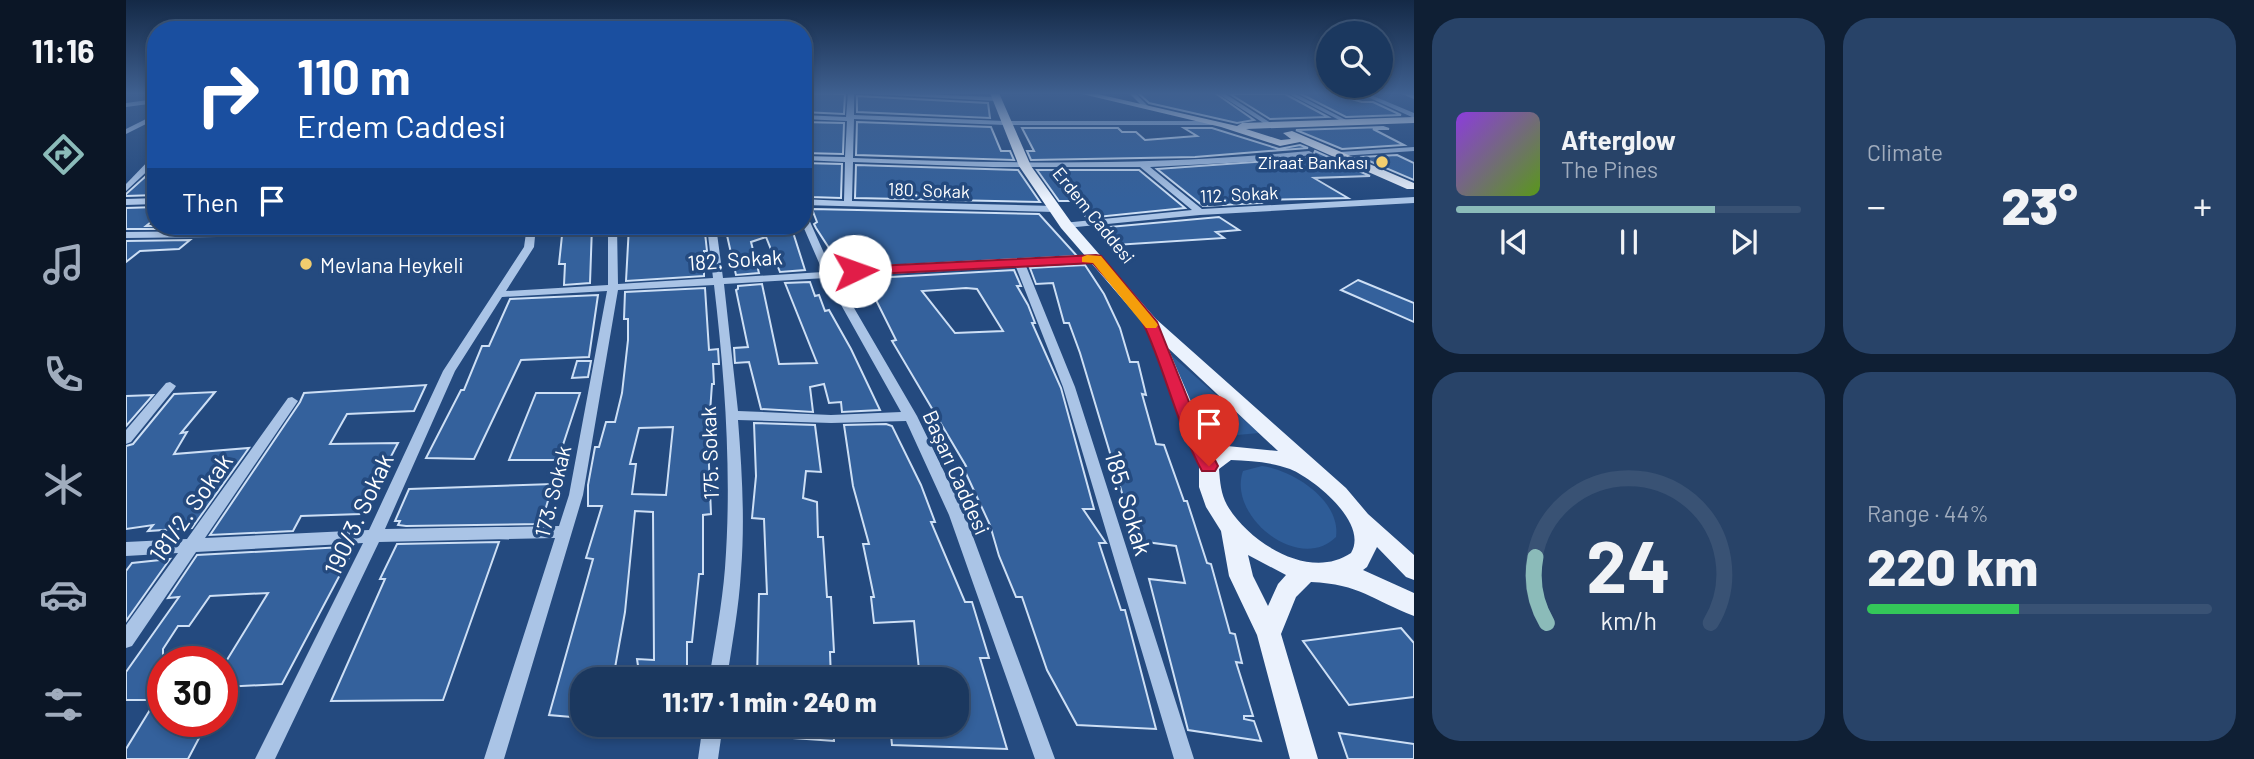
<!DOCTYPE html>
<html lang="en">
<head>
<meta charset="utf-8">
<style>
	body { margin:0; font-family:Barlow,sans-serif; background:#284368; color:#f1f3f6; height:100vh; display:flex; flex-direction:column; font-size:26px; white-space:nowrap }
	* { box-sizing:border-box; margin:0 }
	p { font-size:23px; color:#a0acbd }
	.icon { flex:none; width:38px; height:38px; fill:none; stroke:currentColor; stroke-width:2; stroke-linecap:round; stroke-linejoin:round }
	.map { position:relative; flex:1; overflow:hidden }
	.details { display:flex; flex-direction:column; gap:18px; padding:18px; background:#0f1f34; width:840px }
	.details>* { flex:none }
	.guide { position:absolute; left:21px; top:21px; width:665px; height:214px; border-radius:28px; box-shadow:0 4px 10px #0003,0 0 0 2px #395274; background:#1a4fa0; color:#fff; overflow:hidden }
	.fabs { position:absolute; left:1190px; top:21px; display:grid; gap:14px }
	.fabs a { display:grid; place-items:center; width:77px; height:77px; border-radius:50%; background:#1b385f; box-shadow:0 4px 10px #0003,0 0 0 2px #395274; font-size:35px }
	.speed { position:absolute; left:21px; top:646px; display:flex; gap:14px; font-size:35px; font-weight:700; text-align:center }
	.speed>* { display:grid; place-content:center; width:91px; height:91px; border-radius:50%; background:#1b385f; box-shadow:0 4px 10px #0003,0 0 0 2px #395274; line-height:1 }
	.speed .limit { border:10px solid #d22; background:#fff; color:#111 }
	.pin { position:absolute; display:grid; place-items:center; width:60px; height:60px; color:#fff; margin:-72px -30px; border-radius:50% 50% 50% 0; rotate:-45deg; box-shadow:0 0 7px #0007 }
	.pin .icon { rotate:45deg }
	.me { position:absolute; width:77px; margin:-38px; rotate:87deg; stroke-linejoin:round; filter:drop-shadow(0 0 5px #0008) }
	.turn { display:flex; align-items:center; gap:24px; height:147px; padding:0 35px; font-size:32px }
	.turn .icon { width:91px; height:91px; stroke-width:2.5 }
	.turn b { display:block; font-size:49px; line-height:60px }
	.then { display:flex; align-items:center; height:66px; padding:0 35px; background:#0003; gap:14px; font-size:26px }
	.big { font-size:52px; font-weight:800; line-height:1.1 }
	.details .card { flex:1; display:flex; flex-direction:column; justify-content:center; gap:10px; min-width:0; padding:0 24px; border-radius:28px; background:#284368 }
	.details .dial { align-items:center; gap:0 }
	.dial svg { height:182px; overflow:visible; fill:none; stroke:#395274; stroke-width:7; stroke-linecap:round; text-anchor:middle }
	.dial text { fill:#f1f3f6; stroke:none }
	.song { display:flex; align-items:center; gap:21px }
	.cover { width:84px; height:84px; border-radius:10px; background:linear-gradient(135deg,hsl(270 70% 55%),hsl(90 70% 35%)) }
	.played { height:7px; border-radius:4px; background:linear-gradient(90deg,#8bbbb9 75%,#395274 75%) }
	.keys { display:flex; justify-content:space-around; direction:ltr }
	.heat { display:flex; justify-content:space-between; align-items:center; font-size:38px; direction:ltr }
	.charge { height:10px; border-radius:5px; background:linear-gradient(90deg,#34c759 44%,#395274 0) }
	.details .tiles { flex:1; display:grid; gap:18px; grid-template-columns:repeat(2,1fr) }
	.trip { position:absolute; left:444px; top:667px; width:399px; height:70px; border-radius:28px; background:#1b385f; box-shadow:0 4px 10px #0003,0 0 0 2px #395274; font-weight:800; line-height:70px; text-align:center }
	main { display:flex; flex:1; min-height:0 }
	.dock { display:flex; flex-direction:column; width:126px; justify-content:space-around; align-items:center; background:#0b1626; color:#a0acbd }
	.dock .icon { width:49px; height:49px }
	.dock .active { color:#8bbbb9 }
	.dock b { font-size:32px; color:#f1f3f6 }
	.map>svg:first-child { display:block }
	.green { fill:#2e5c97 }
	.building { fill:#34619c; stroke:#cddff5; stroke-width:2; fill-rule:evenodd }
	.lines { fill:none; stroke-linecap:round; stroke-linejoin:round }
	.minor { fill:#aac4e6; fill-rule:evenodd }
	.major { fill:#ebf2fd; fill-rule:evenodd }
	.route { fill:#e11d48; stroke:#92132f; stroke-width:2 }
	.slow { fill:#f59e0b }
	.poi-dot { fill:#f1cd6e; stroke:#244a7f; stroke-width:2.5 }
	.labels { text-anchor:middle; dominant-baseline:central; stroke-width:7; stroke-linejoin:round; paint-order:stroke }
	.far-poi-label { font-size:18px; fill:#fff; stroke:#244a7f; text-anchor:end }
	.far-street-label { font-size:18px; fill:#fff; stroke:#244a7f }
	.street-label { font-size:21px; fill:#fff; stroke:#244a7f }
	.poi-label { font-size:21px; fill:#fff; stroke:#244a7f; text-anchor:start }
	.near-street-label { font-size:24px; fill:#fff; stroke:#244a7f }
</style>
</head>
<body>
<main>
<nav class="dock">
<b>11:16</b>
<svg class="icon active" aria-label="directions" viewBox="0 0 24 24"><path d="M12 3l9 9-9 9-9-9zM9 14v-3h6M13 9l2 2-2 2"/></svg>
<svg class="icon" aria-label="music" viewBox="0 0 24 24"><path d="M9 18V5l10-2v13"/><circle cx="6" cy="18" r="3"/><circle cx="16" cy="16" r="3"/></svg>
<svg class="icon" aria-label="phone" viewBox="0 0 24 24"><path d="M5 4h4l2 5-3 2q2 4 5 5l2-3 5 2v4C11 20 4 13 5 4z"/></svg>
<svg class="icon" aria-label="climate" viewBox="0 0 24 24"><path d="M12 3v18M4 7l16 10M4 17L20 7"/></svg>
<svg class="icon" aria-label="car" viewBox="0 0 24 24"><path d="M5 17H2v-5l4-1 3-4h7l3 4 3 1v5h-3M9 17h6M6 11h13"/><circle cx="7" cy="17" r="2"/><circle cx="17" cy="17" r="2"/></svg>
<svg class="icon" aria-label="filters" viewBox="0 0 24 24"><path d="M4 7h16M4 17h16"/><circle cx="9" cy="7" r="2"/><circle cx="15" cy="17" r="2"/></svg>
</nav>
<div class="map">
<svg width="1288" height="759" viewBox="0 0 1288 759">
	<rect width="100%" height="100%" fill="#244a7f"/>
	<g class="green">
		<path d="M 1045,355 L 1133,433 L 1079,438 Z"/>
		<path d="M 1136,466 C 1166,470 1215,500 1210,537 C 1173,574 1101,516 1117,471 Z"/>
	</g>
	<g class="building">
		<path d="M 677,93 L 719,94 L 718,114 L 677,112 Z"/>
		<path d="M 1012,93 L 1089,93 L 1128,120 L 1111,123 L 1023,103 Z"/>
		<path d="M 1173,93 L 1205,93 L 1236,102 L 1247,102 L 1275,115 L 1220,117 Z"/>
		<path d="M 1104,94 L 1159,94 L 1202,117 L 1144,119 Z"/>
		<path d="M 731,96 L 862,103 L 864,118 L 731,112 Z"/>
		<path d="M 677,122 L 718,123 L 717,154 L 677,153 Z"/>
		<path d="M 731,122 L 865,127 L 875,151 L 884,151 L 888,160 L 730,155 Z"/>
		<path d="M 1257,127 L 1263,129 L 1247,129 L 1278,145 L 1216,149 L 1170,130 Z"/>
		<path d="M 896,128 L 992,128 L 996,132 L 1010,132 L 1019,140 L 1071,136 L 1058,128 L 1086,128 L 1153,149 L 1174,145 L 1182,148 L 1069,157 L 905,160 L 901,151 L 908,151 Z"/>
		<path d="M 1189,151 L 1244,176 L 1188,178 L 1222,198 L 1131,200 L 1135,203 L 1077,206 L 1031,169 L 1186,158 Z"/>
		<path d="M 1271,155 L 1288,163 L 1288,180 L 1234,157 Z"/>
		<path d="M 677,163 L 716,164 L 715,198 L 684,197 L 677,181 Z"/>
		<path d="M 730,165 L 892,170 L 914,202 L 729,198 Z"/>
		<path d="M 30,167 L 30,195 L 0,196 L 0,194 Z"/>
		<path d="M 911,170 L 1013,170 L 1059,208 L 961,218 L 946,201 L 933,201 Z"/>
		<path d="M 30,207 L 30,218 L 20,226 L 81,226 L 77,229 L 0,229 L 0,208 Z"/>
		<path d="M 686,209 L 913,214 L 951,256 L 723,268 L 714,265 L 690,228 L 688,224 L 691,222 Z"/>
		<path d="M 1093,217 L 1113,230 L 1090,232 L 1098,238 L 989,245 L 972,228 Z"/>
		<path d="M 437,226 L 466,226 L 464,283 L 438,285 L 439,264 L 433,264 Z"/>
		<path d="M 503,226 L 528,226 L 528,231 L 576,229 L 576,233 L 579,233 L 581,251 L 578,251 L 578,276 L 500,281 Z"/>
		<path d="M 665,226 L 679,270 L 654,272 L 640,237 L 625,242 L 633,273 L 610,275 L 600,231 Z"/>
		<path d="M 64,240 L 53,249 L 14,251 L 0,262 L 0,241 Z"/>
		<path d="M 959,265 L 978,294 L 994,328 L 1004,362 L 1012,362 L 1020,395 L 1016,394 L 1030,444 L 1038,445 L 1058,501 L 1061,501 L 1081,563 L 1085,564 L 1104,633 L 1109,634 L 1116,663 L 1110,662 L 1127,716 L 1118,716 L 1118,719 L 1128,721 L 1135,741 L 1062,730 L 1023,579 L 1059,583 L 1050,546 L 1005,540 L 996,493 L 954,353 L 943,323 L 938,323 L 927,283 L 910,284 L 904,268 Z"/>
		<path d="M 888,270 L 895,286 L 891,286 L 902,305 L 909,323 L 906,323 L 935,388 L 968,509 L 957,509 L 980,543 L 973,543 L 995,610 L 999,610 L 1030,729 L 951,725 L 921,670 L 896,597 L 890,597 L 873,556 L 864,525 L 837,467 L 840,466 L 766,341 L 770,340 L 750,300 L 744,300 L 730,279 ZM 840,288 L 851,289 L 877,331 L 829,333 L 796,291 Z"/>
		<path d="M 1232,280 L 1288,303 L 1288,322 L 1215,290 Z"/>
		<path d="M 684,282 L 689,296 L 693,295 L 699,311 L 703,310 L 725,349 L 754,410 L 716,412 L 715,402 L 703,403 L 698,384 L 684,387 L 687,412 L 635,409 L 623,362 L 609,363 L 608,348 L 622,347 L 610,290 L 612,289 L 612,286 L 636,284 L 653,364 L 691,363 L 659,283 Z"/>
		<path d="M 579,288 L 583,350 L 592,349 L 593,364 L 587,364 L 588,384 L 586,384 L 582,441 L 585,514 L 577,515 L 577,574 L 573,574 L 566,642 L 561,642 L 561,679 L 514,679 L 511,659 L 528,660 L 527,512 L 509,511 L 499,612 L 487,679 L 457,679 L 457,718 L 423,715 L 467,559 L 460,558 L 476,506 L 462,506 L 462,485 L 469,447 L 473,447 L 480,422 L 489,422 L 496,393 L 502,340 L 502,319 L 498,319 L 499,292 ZM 547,427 L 540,495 L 506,494 L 510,464 L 504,464 L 513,428 Z"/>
		<path d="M 472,295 L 463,357 L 395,360 L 348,459 L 300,458 L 335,390 L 338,390 L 356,346 L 363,346 L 384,299 Z"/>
		<path d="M 451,361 L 465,361 L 462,377 L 446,378 Z"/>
		<path d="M 300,385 L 288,411 L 221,414 L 204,444 L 272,443 L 235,514 L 175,516 L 167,531 L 84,535 L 174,402 L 178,393 Z"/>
		<path d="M 89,392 L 55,433 L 61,432 L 48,454 L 123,448 L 66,528 L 22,531 L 27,525 L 0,529 L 0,446 L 7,444 L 48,394 Z"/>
		<path d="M 410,393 L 454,393 L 432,460 L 383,460 Z"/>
		<path d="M 27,395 L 0,426 L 0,396 Z"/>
		<path d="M 628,423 L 689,425 L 695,472 L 680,471 L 677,498 L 691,502 L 692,537 L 697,537 L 701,597 L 705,597 L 708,652 L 704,652 L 705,679 L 631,679 L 633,594 L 641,594 L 638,519 L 626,518 L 630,476 Z"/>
		<path d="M 760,424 L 766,426 L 795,485 L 809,522 L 805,522 L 839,602 L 846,602 L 863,658 L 854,658 L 881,749 L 766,745 L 764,724 L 831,724 L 831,679 L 794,679 L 788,621 L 748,623 L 745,597 L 748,597 L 737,544 L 743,544 L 727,486 L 718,425 Z"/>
		<path d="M 427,484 L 415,524 L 280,526 L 272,525 L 274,521 L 269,521 L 283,489 Z"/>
		<path d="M 373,542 L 317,700 L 205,701 L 259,579 L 254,579 L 271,544 Z"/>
		<path d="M 217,547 L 225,554 L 156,684 L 96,687 L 96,668 L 142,593 L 84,596 L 63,626 L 52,626 L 37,649 L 37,721 L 82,721 L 62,759 L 0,759 L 0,749 L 30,700 L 0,700 L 0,672 L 53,597 L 42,598 L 71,555 Z"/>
		<path d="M 44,559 L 0,621 L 0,571 L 6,563 Z"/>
		<path d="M 1275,628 L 1288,643 L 1288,697 L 1223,705 L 1177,641 Z"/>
		<path d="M 640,724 L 707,724 L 708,741 L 639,736 Z"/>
		<path d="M 1213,733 L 1288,744 L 1288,759 L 1222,759 Z"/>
	</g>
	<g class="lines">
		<g class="minor">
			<path d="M 722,93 L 766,93 L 870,97 L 873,99 L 870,101 L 728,93 L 728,115 L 879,121 L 1089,121 L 1092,123 L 1089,125 L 879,125 L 728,119 L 727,158 C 880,164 1031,166 1183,151 L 1187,153 L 1186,155 L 1120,162 L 1024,167 L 1076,209 L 1288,197 L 1288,203 L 1074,215 L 940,228 L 937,227 L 937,223 L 1066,210 L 1014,167 L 867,167 L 727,162 L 726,201 L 928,206 L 932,209 L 928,212 L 677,205 L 677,199 L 718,201 L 719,162 L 677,160 L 677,156 L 719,157 L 721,121 L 677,119 L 677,115 L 720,117 Z"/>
			<path d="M 1003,93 L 1009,93 L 1022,106 L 1022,108 L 1018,108 Z"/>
			<path d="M 1091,93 L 1098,93 L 1148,125 L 1142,126 Z"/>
			<path d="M 1161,93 L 1168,93 L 1222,121 L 1217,122 Z"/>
			<path d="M 1233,93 L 1240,93 L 1288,113 L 1288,118 Z"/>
			<path d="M 1275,93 L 1288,95 L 1288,99 L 1276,94 Z"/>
			<path d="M 30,99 L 30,103 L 0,107 L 0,103 Z"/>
			<path d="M 30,114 L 30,119 L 0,134 L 0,129 Z"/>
			<path d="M 1288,147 L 1288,151 L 1214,156 L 1210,154 L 1214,152 Z"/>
			<path d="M 27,156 L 30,156 L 30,163 L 0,191 L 0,184 Z"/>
			<path d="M 30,198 L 30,204 L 0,205 L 0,199 Z"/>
			<path d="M 677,212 L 681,215 L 706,271 L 973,257 L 973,261 L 970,262 L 900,266 L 949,387 L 1068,759 L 1048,759 L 937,387 L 890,267 L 710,277 L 791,416 L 839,515 L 929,759 L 909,759 L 823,515 L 780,421 L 705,423 L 612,420 C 616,470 619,521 615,571 C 613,608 606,643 601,679 L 583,679 C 589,642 596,605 599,568 C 606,474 599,378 588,285 L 492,290 L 457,495 L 378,759 L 358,759 L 429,538 L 253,542 L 149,759 L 129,759 L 237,543 L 70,552 L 6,646 L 0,648 L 0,625 L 52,553 L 0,556 L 0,542 L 61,539 L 162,398 L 166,397 L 172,401 L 79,538 L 243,530 L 317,371 L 398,247 L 401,226 L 410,226 L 408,247 L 380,291 L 482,285 L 482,226 L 491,226 L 492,284 L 587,278 L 581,226 L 590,226 L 597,278 L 697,272 L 677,226 ZM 700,278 L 775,412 L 705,415 L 612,411 L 598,284 ZM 481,291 L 443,495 L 433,526 L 259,529 L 329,371 L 376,297 Z"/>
			<path d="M 104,226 L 117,226 L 91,237 L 0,238 L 0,232 L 90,231 Z"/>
			<path d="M 44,382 L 50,386 L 48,389 L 5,442 L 0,444 L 0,430 L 40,383 Z"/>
			<path d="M 577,724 L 597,724 L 592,759 L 572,759 Z"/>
		</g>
		<g class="major">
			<path d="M 864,93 L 873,93 L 905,166 L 945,222 L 1030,319 L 1220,488 L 1242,514 L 1288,555 L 1288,580 L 1280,577 L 1251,547 L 1241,567 L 1237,570 L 1288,593 L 1288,616 C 1246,600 1234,584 1185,582 L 1170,597 L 1155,634 L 1192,759 L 1164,759 L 1131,635 L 1103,576 L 1095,531 L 1080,507 L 1073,487 L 1073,466 L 1018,324 L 935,228 L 893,166 ZM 1042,348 L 1152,451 L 1101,446 L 1087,453 ZM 1105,460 C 1125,461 1145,462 1164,469 C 1188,479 1243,523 1225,553 C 1184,581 1123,543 1101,505 C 1095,494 1094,482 1093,469 ZM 1122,555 L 1160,575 L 1152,584 L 1142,606 L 1127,576 Z"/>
			<path d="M 952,93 L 967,93 L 1111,126 L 1116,123 L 1288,117 L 1288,123 L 1120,129 L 1155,140 L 1165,139 L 1157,133 L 1166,131 L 1288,183 L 1288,189 L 1281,189 L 1174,142 L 1154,146 L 1095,127 Z"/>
		</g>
	</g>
	<linearGradient id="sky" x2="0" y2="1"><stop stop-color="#142946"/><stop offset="0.47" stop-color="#3f6090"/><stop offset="1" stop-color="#3f6090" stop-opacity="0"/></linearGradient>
	<rect width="1288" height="199" fill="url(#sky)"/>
	<path class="route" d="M 970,255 L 975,256 L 1031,322 L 1077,437 L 1092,466 L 1089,471 L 1076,471 C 1051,425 1040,373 1018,325 C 1008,305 982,281 967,263 L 729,275 L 723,271 L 729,267 Z"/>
	<path class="slow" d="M 961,255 L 975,256 L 1030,322 L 1032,325 L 1030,328 L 1020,328 L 967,263 L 956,262 L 956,257 Z"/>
	<g class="poi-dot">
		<circle cx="1256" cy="162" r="7"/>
		<circle cx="180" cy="264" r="7"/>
	</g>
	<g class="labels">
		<g class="far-poi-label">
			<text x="1242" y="162">Ziraat Bankası</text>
		</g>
		<g class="far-street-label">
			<text transform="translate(803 190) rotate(2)">180. Sokak</text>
			<text transform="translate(1113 194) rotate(-3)">112. Sokak</text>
			<text transform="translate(968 215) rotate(51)">Erdem Caddesi</text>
		</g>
		<g class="street-label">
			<text transform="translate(609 259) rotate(-4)">182. Sokak</text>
			<text transform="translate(583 453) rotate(-92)">175. Sokak</text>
			<text transform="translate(831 472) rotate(66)">Başarı Caddesi</text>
			<text transform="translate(426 491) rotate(-76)">173. Sokak</text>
		</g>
		<g class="poi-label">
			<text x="194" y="264">Mevlana Heykeli</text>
		</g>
		<g class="near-street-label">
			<text transform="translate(1003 503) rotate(73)">185. Sokak</text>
			<text transform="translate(64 507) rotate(-55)">181/2. Sokak</text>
			<text transform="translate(232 514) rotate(-65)">190/3. Sokak</text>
		</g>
	</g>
</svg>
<div class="fabs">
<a><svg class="icon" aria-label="search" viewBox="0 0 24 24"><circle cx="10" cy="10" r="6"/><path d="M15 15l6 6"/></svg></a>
</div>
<div class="speed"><div class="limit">30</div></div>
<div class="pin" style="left:1083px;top:466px;background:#d93025"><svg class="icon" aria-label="arrive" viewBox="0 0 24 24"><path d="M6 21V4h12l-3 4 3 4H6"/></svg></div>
<svg class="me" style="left:729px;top:271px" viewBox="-20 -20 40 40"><circle r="19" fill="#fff"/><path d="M0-13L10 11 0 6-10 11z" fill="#e11d48"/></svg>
<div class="trip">11:17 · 1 min · 240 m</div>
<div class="guide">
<div class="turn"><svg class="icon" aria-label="right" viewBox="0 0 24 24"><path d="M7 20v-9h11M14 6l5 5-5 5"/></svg><div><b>110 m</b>Erdem Caddesi</div></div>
<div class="then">Then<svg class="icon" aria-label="arrive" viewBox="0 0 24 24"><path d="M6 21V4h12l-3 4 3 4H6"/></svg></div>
</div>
</div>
<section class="details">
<div class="tiles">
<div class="card">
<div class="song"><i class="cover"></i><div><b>Afterglow</b><p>The Pines</p></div></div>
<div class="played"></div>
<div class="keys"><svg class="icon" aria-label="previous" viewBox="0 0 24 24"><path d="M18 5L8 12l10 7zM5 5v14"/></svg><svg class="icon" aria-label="pause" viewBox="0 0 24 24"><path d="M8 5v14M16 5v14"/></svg><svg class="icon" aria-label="next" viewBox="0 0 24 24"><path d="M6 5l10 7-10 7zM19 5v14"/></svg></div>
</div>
<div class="card"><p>Climate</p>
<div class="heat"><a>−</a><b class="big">23°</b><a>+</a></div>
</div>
<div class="card dial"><svg viewBox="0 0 100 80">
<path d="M14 69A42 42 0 1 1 86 69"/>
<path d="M14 69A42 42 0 0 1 9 40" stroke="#8bbbb9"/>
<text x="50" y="56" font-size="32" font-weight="700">24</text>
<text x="50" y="72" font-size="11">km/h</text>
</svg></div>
<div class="card"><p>Range · 44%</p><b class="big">220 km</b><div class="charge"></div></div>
</div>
</section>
</main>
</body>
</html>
